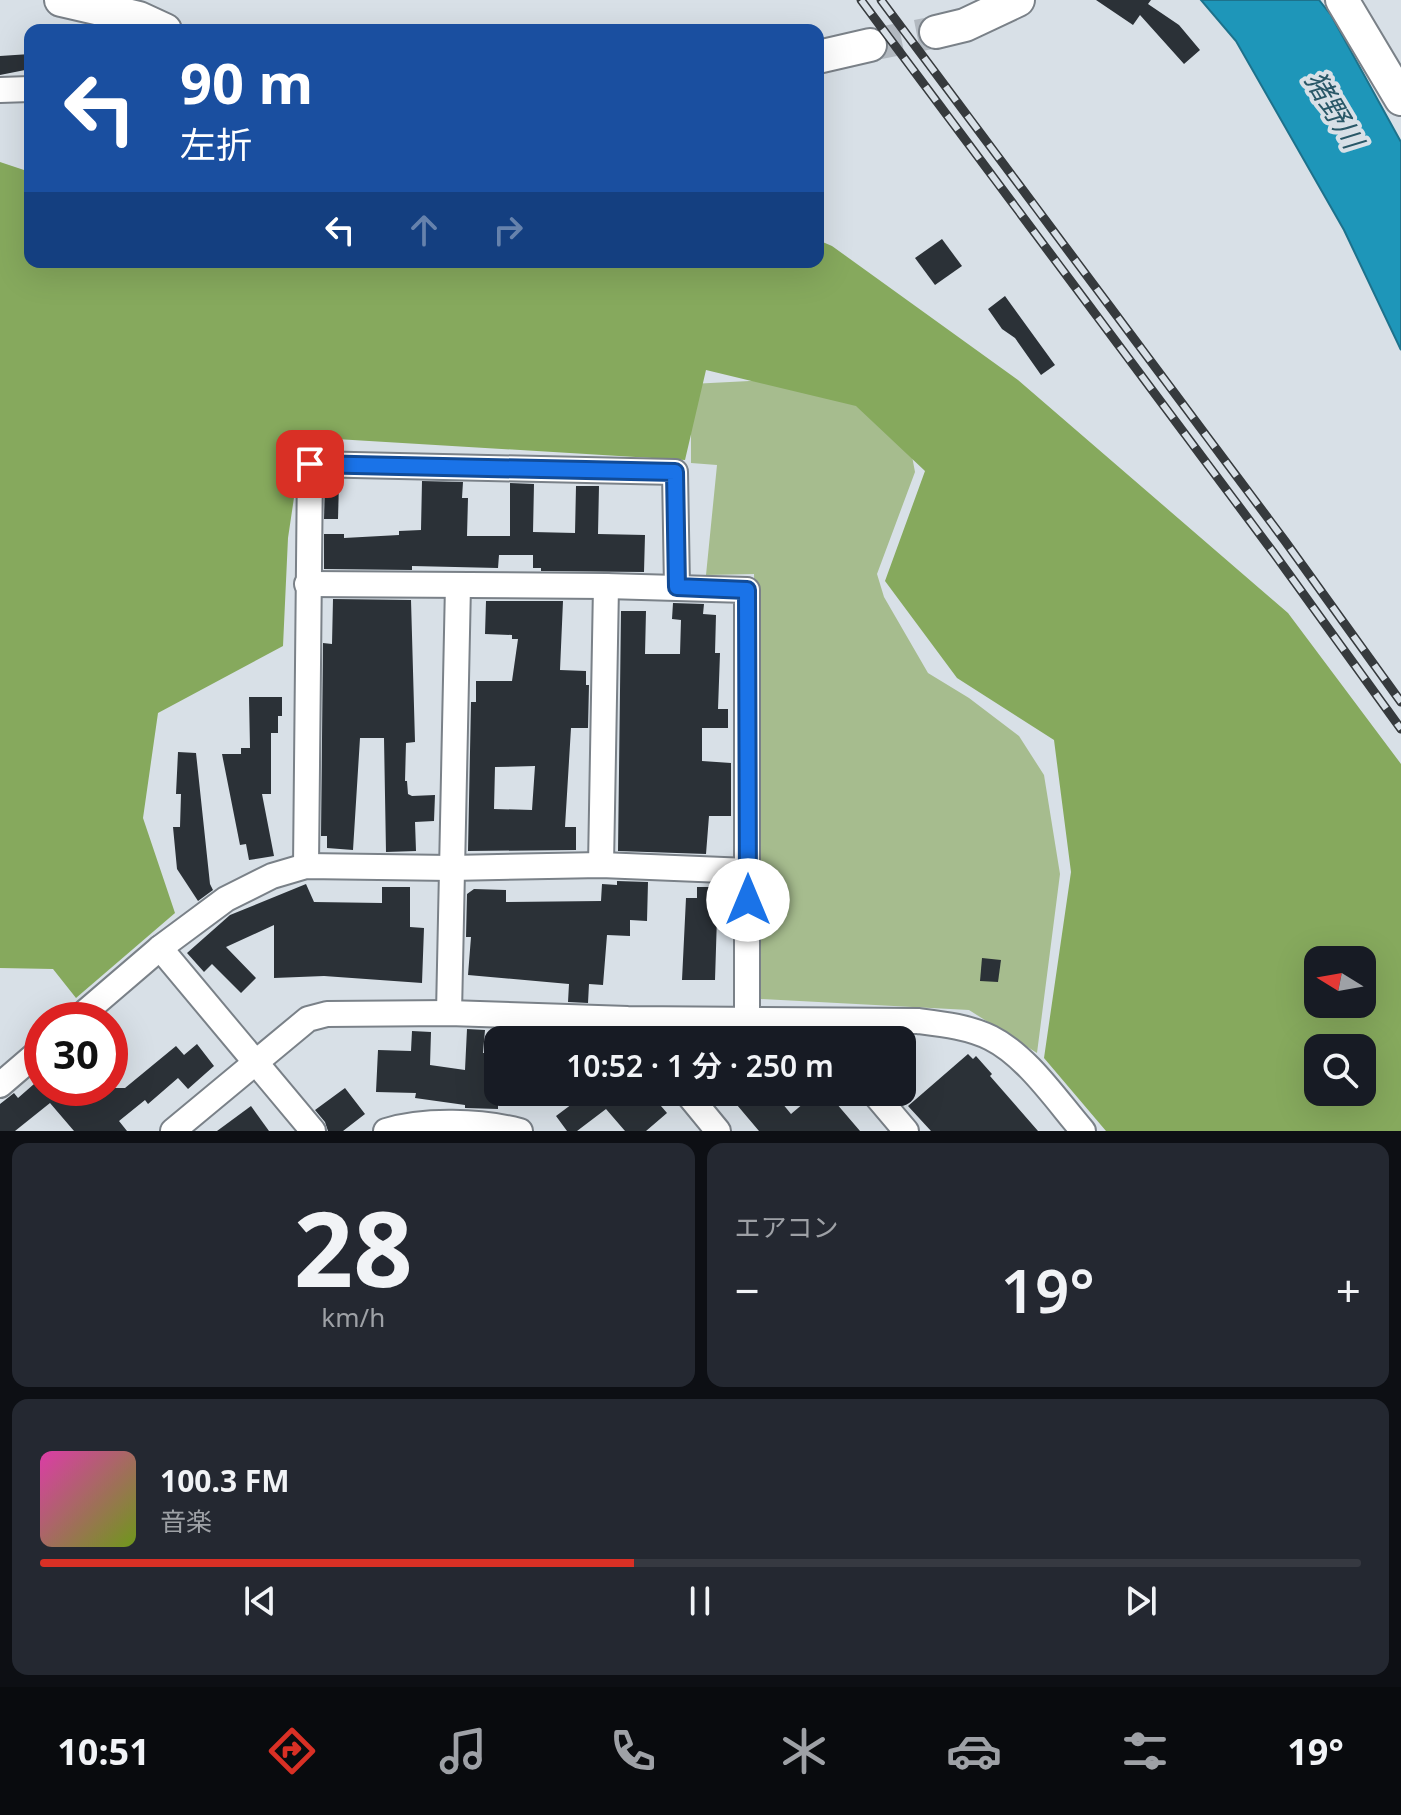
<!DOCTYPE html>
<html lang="ja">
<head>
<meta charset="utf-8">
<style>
	body { margin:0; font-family:"Noto Sans","Noto Sans JP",sans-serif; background:#242831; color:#f1f3f6; height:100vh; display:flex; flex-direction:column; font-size:30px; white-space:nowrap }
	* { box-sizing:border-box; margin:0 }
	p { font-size:26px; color:#9ea1a6 }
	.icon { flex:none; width:44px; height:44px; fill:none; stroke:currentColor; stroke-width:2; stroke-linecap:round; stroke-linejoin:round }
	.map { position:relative; height:1131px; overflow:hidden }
	.drawer { display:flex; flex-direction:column; gap:12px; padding:12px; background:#0d0f14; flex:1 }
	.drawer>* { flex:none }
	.guide { position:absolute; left:24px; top:24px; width:800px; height:244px; border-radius:16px; box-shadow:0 8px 32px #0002; background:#1a4fa0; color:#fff; overflow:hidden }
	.needle { width:52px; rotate:281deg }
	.buttons { position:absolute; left:1304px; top:946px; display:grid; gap:16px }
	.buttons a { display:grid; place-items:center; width:72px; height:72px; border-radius:16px; background:#171b24; box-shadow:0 8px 32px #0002; font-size:40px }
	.speed { position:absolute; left:24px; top:1002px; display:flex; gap:16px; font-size:40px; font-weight:700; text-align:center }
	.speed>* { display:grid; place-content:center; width:104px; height:104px; border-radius:50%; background:#171b24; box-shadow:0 8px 32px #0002; line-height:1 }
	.speed .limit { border:12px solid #d22; background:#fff; color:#111 }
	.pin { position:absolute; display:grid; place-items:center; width:68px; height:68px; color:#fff; margin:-34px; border-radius:16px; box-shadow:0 4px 12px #0006 }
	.me { position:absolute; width:88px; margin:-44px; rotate:0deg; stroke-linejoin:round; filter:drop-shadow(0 0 6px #0008) }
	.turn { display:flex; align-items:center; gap:28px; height:168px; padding:0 24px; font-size:36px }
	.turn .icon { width:104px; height:104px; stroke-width:2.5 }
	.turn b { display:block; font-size:56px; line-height:68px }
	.lanes { display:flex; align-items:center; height:76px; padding:0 24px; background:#0003; justify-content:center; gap:40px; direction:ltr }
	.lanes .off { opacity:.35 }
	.big { font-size:60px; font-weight:600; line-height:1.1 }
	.drawer .tile { flex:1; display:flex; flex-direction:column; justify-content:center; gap:12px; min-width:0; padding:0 28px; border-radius:16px; background:#242831 }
	.drawer .dial { align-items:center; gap:0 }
	.dial b { font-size:104px; line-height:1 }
	.song { display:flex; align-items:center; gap:24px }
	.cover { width:96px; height:96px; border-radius:12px; background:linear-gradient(135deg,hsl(320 70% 55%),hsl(80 70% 35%)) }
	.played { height:8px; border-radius:4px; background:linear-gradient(90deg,#d93025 45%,#363941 45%) }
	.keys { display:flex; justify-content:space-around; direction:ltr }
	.heat { display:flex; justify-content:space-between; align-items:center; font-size:44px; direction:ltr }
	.drawer .tiles { flex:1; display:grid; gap:12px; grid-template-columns:1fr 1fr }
	.tile:last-child { grid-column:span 2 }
	.trip { position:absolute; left:484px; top:1026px; width:432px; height:80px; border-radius:16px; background:#171b24; box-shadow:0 8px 32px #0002; font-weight:600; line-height:80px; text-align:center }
	.dock { display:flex; height:128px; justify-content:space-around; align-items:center; background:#090b0e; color:#9ea1a6 }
	.dock .icon { width:56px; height:56px }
	.dock .on { color:#d93025 }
	.dock b { font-size:36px; color:#f1f3f6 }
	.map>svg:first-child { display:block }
	.green { fill:#a6bc8e }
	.forest { fill:#86a95d; fill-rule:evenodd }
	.water { fill:#1e96b9; stroke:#1d728c; stroke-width:2 }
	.building { fill:#2b3137; fill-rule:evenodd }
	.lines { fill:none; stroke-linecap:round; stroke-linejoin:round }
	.secondary-tunnel { stroke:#b2b9c0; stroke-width:32; stroke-dasharray:32 16; stroke-linecap:butt }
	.street-casing { stroke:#7a8188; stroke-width:28 }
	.secondary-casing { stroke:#7a8188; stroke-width:36 }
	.street { stroke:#fff; stroke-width:24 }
	.secondary { stroke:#fff; stroke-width:32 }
	.rail-casing { stroke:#363a3d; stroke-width:9 }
	.rail { stroke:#d8e0e7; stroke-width:6; stroke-dasharray:18; stroke-linecap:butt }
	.route-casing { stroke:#114b97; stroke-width:20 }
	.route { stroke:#1a73e8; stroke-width:14 }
	.labels { text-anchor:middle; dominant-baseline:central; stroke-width:8; stroke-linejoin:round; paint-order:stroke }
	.water-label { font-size:28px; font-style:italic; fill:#295767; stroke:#d8e0e7 }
</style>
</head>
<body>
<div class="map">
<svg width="1401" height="1131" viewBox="0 0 1401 1131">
	<rect width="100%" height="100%" fill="#d8e0e7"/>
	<path class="green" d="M 823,377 L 909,440 L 915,472 L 877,574 L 884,597 L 928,673 L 969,698 L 1019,736 L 1044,775 L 1060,874 L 1037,1053 L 969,1010 L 761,999 L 754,574 L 706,575 L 717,465 L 691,463 L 691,384 Z"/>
	<path class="forest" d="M 0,162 L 30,172 L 30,262 L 818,262 L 818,240 L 832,246 L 1018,380 L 1288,613 L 1401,764 L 1401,1131 L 1106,1131 L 1044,1058 L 1071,872 L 1054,740 L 957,678 L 885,581 L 925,471 L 856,406 L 706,370 L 685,460 L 303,437 L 288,538 L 283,646 L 158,713 L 143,818 L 175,913 L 76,998 L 53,969 L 0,968 ZM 1318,960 L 1362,960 L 1362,1004 L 1318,1004 ZM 1318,1048 L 1362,1048 L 1362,1092 L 1318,1092 Z"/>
	<path class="water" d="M 1201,0 L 1319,0 L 1331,15 L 1401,142 L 1401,350 L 1344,230 L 1236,41 Z"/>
	<g class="building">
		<path d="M 1096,0 L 1151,0 L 1148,4 L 1179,25 L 1200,50 L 1184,64 L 1140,15 L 1133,25 Z"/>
		<path d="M 30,54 L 30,69 L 0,75 L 0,56 Z"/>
		<path d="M 942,239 L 962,266 L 935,285 L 915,258 Z"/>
		<path d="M 1005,296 L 1055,365 L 1041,375 L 1015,338 L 1002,329 L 988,309 Z"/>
		<path d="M 422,481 L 463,482 L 462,498 L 468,498 L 467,536 L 510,536 L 510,483 L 534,484 L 533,532 L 575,533 L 576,486 L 599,486 L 598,534 L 645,535 L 644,572 L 541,571 L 541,568 L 533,568 L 533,555 L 499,555 L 498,568 L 412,566 L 412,570 L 324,569 L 324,534 L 344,534 L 344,538 L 399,535 L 399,531 L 421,530 Z"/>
		<path d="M 325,482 L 339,482 L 338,519 L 324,519 Z"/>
		<path d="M 333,599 L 411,600 L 415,742 L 406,743 L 405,781 L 407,781 L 408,794 L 412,796 L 435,795 L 434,821 L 415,822 L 416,851 L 386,852 L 384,738 L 360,738 L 353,850 L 327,848 L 327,836 L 321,836 L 323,643 L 332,644 Z"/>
		<path d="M 486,601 L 563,601 L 560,670 L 586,671 L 586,685 L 589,685 L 588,728 L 571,728 L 565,827 L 576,827 L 576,850 L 468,851 L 471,702 L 476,702 L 476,681 L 512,681 L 518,639 L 512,639 L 512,635 L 485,634 ZM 535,766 L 532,810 L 494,809 L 495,767 Z"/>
		<path d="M 673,603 L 704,604 L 703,614 L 716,615 L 715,653 L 720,653 L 718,709 L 728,709 L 728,728 L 702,728 L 702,761 L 731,763 L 731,816 L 709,816 L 706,854 L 618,851 L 621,611 L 646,611 L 645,654 L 680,654 L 681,620 L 672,619 Z"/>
		<path d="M 249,697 L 282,697 L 282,716 L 278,716 L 278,733 L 271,733 L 271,794 L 262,794 L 274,856 L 249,860 L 246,844 L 240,845 L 222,754 L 241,754 L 241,748 L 250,748 Z"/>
		<path d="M 178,752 L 196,753 L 210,884 L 213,890 L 198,901 L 177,869 L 173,827 L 180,827 L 181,794 L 176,794 Z"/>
		<path d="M 617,881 L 648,882 L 647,921 L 630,920 L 630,936 L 607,935 L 603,985 L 589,984 L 588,1003 L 568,1002 L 569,984 L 468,975 L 471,937 L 466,937 L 467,894 L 474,889 L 506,890 L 506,902 L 601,901 L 602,884 L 617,885 Z"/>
		<path d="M 306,884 L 314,902 L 382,903 L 382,887 L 410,887 L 410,927 L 424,928 L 422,983 L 324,976 L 274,978 L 274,925 L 226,947 L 256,978 L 241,993 L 212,964 L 204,972 L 187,953 L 230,915 Z"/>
		<path d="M 697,887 L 722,887 L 721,917 L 717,917 L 715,980 L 682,980 L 686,898 L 697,898 Z"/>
		<path d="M 982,958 L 1001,960 L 998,982 L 980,981 Z"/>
		<path d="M 467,1029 L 485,1030 L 483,1053 L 498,1053 L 498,1109 L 465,1108 L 465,1105 L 415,1098 L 416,1093 L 376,1092 L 378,1050 L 411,1051 L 412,1031 L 431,1032 L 430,1065 L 465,1070 Z"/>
		<path d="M 197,1044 L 214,1066 L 188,1089 L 178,1078 L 148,1104 L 145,1100 L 119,1121 L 127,1131 L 74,1131 L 50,1103 L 15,1131 L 0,1131 L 0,1104 L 14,1093 L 18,1098 L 42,1077 L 42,1088 L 125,1088 L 176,1046 L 184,1055 Z"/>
		<path d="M 968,1054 L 973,1059 L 976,1056 L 992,1074 L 990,1076 L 1038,1131 L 931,1131 L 908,1106 Z"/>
		<path d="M 345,1088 L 365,1114 L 343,1131 L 328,1131 L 325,1122 L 315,1110 Z"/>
		<path d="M 588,1092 L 649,1092 L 667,1113 L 646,1131 L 625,1131 L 606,1109 L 577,1131 L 567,1131 L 556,1116 Z"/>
		<path d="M 726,1092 L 773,1092 L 791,1114 L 817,1092 L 849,1092 L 836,1103 L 860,1131 L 759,1131 Z"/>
		<path d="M 251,1106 L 269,1131 L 217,1131 Z"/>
	</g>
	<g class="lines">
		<path class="secondary-tunnel" d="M 870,45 L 936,32"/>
		<defs>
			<g id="street">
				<path d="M 0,90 L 30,89"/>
				<path d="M 307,584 L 606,586 L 747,590 L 747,1019"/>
				<path d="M 601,865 L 606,586"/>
				<path d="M 306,866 L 310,464 L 675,472 L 677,587"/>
				<path d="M 160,948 L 313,1131"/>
				<path d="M 449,1013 L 458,585"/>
				<path d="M 76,1020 L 160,948 L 226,899 L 272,876 L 306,866 L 451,868 L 601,865 L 748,871"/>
				<path d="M 0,1085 L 42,1049"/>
				<path d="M 686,1092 L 718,1131"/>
				<path d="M 873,1092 L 906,1131"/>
				<path d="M 173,1131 L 308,1019 L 327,1014 L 449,1013 L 628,1019 L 918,1021 C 942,1024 969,1027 991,1038 C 1027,1056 1057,1101 1083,1131"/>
				<path d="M 386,1131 C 424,1119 481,1121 520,1131"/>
			</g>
			<g id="secondary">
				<path d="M 61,0 L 139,18 L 165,30"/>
				<path d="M 1342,0 L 1401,99"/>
				<path d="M 936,32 L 965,25 L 1018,0"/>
				<path d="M 818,57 L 870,45"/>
			</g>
		</defs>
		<use href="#street" class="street-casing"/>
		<use href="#secondary" class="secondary-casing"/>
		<use href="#street" class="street"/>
		<use href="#secondary" class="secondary"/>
		<defs>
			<g id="rail">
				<path d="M 861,0 L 1273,552 L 1401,729"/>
				<path d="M 881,0 L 1285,541 L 1401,702"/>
			</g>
		</defs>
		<use href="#rail" class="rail-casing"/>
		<use href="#rail" class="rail"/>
	</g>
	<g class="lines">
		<defs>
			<path id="route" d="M 310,464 L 675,472 L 677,587 L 747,590 L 748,900"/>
		</defs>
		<use href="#route" class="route-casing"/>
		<use href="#route" class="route"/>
	</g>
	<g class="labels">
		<g class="water-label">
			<text transform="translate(1335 109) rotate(59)">猪野川</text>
		</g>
	</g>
</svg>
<div class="buttons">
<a><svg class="needle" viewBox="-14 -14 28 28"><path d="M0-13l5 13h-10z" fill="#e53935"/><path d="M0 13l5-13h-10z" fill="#9ea1a6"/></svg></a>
<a><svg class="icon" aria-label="search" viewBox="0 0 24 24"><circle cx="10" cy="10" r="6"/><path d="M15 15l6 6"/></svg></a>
</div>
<div class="speed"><div class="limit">30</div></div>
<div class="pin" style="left:310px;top:464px;background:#d93025"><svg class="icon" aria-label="arrive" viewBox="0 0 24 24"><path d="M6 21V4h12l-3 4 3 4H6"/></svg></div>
<svg class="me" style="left:748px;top:900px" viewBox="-20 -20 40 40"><circle r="19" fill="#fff"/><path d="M0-13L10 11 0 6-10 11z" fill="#1a73e8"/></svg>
<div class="trip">10:52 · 1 分 · 250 m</div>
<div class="guide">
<div class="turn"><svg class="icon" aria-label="left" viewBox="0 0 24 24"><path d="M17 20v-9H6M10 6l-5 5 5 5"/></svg><div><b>90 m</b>左折</div></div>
<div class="lanes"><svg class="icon" aria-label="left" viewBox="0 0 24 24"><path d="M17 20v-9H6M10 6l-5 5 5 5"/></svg><svg class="icon off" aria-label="ahead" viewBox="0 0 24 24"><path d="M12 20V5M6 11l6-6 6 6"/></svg><svg class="icon off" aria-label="right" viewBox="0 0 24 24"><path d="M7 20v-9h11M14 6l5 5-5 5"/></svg></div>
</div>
</div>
<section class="drawer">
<div class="tiles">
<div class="tile dial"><b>28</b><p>km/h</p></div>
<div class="tile"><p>エアコン</p>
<div class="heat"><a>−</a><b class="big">19°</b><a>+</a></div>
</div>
<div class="tile">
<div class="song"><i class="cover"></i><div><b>100.3 FM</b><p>音楽</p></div></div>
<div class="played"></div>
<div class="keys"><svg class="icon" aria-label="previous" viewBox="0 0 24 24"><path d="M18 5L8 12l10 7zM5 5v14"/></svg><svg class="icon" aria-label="pause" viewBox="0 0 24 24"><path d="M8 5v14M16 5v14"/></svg><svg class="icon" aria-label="next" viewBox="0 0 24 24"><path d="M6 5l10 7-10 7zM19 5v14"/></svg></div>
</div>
</div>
</section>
<nav class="dock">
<b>10:51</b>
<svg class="icon on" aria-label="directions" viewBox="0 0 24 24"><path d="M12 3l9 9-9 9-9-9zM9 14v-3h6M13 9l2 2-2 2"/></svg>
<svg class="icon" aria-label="music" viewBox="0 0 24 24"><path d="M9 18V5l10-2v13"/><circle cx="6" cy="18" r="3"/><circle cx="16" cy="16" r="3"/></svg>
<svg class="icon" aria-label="phone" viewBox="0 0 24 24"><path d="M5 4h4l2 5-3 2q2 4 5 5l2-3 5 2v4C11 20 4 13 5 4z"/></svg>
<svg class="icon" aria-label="climate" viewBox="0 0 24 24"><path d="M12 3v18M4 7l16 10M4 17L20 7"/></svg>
<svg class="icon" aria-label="car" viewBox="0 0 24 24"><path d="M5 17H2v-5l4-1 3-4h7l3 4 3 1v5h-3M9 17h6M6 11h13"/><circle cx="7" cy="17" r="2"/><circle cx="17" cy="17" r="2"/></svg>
<svg class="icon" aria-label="filters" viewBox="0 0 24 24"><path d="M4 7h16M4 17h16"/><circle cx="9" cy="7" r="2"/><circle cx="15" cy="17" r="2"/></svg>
<b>19°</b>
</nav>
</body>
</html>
